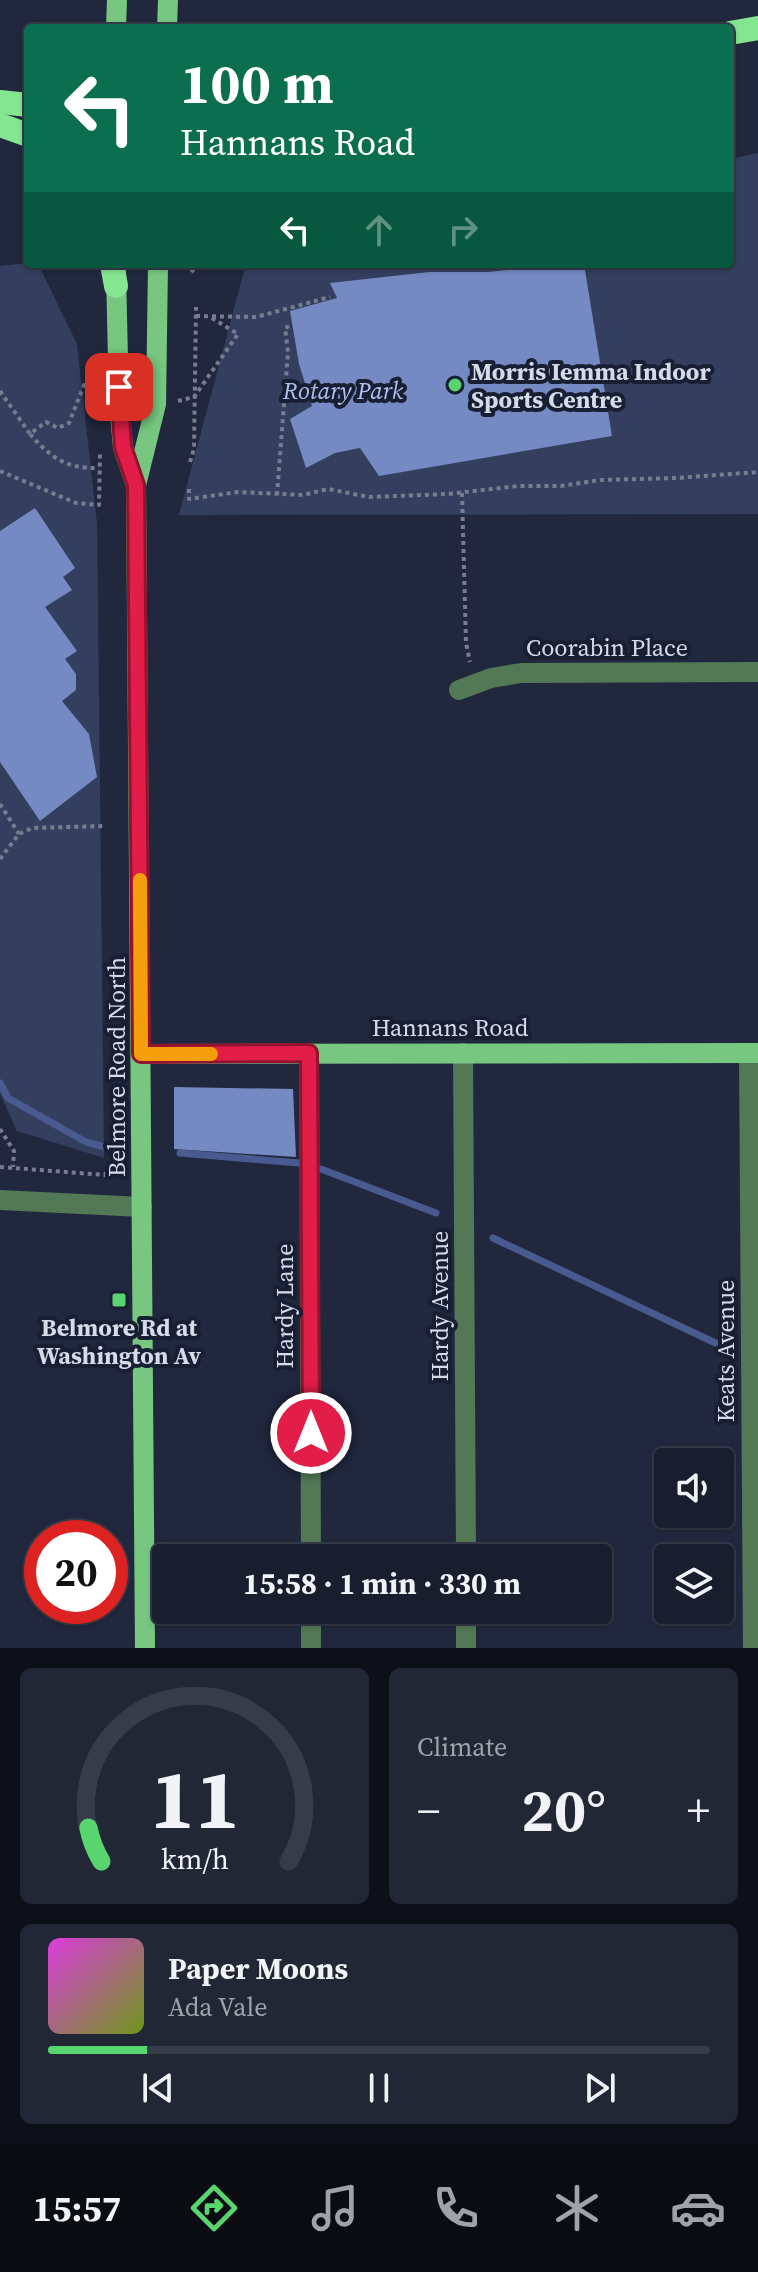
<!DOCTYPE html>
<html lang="en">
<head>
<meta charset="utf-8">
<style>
	body { margin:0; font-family:"Source Serif 4",serif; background:#222736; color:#f1f3f6; height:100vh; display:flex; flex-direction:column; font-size:30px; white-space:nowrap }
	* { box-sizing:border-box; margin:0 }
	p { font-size:26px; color:#9fa2aa }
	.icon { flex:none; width:44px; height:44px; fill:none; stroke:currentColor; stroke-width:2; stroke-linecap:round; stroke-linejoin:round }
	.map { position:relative; height:1648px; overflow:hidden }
	.panel { display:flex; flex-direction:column; gap:20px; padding:20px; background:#0e1019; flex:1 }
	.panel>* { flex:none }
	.top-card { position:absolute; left:24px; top:24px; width:710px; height:244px; border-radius:8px; box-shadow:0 2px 6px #0004,0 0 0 2px #373c4a; background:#0b6e4f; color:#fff; overflow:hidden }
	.fabs { position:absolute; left:654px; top:1448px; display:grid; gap:16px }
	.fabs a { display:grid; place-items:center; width:80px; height:80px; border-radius:8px; background:#191e2e; box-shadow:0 2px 6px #0004,0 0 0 2px #373c4a; font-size:40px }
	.speed { position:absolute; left:24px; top:1520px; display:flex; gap:16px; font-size:40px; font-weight:700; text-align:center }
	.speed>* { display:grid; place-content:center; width:104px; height:104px; border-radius:50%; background:#191e2e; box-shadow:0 2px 6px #0004,0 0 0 2px #373c4a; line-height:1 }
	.speed .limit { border:12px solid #d22; background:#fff; color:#111 }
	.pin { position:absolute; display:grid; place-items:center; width:68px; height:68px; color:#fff; margin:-34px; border-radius:16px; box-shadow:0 4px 12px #0006 }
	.me { position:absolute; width:88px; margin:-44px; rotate:0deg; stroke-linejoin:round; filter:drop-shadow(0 0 6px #0008) }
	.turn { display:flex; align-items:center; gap:28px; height:168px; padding:0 24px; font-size:36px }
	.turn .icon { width:104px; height:104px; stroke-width:2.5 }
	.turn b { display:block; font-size:56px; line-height:68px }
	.lanes { display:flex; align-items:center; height:76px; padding:0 24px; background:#0003; justify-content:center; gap:40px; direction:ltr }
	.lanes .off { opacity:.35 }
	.big { font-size:60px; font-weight:700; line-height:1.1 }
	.panel .tile { flex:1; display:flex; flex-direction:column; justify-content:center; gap:12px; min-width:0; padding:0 28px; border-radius:12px; background:#222736 }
	.panel .dial { align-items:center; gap:0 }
	.dial svg { height:208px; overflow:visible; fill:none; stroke:#373c4a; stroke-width:7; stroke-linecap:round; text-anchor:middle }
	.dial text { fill:#f1f3f6; stroke:none }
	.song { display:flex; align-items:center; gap:24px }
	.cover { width:96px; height:96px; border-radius:12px; background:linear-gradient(135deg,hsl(300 70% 55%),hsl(80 70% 35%)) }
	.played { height:8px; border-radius:4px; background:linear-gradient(90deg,#59d56f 15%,#373c4a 15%) }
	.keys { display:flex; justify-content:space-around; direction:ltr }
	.heat { display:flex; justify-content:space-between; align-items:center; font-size:44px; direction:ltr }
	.panel .tiles { flex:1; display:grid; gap:20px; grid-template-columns:1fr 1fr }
	.tile:last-child { grid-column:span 2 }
	.trip { position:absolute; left:152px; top:1544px; width:460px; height:80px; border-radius:8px; background:#191e2e; box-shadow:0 2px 6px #0004,0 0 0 2px #373c4a; font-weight:700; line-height:80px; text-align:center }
	.tabs { display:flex; height:128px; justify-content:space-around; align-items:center; background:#0a0c12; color:#9fa2aa }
	.tabs .icon { width:56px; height:56px }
	.tabs .selected { color:#59d56f }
	.tabs b { font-size:36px; color:#f1f3f6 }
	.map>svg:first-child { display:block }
	.green { fill:#343f60 }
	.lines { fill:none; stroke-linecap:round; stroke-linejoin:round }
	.stream { stroke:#485a8f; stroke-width:7 }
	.building { fill:#7589c2 }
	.path { stroke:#777d8f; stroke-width:4; stroke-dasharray:4 4; stroke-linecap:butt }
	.minor { stroke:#537856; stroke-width:20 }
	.major { stroke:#77c781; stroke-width:20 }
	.highway { stroke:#85e691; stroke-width:24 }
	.route-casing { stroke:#92132f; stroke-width:20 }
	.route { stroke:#e11d48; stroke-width:14 }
	.slow { stroke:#f59e0b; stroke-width:14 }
	.poi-dot { fill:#59d56f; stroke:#181f33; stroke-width:3 }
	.labels { text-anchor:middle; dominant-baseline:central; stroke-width:8; stroke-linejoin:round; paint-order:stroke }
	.poi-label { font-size:24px; font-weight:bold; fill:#d5dbe9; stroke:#181f33; text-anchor:start }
	.park-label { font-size:24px; font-style:italic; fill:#afc1f1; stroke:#181f33 }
	.street-label { font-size:24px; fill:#d5dbe9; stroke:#181f33 }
</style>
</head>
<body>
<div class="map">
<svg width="758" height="1648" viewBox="0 0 758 1648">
	<rect width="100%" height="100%" fill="#21283e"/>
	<g class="green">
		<path d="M 758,153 L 758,514 L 179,515 L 246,264 L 730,264 L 730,159 Z"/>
		<path d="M 28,263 L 38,264 L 77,344 L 97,524 L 104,1158 L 17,1131 L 0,1094 L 0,266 Z"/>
	</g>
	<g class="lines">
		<g class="stream">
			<path d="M 0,1083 L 8,1098 L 86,1142 L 105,1147"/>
			<path d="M 180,1153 L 299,1163"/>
			<path d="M 321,1169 L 436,1213"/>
			<path d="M 493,1238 L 724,1347"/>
		</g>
	</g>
	<g class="building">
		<path d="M 563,264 L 584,264 L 612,436 L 379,476 L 360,448 L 335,453 L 306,468 L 290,419 L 312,406 L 299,364 L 290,311 L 337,298 L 330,283 L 429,272 L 488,272 Z"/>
		<path d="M 35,508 L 75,568 L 63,577 L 72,590 L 45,607 L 77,651 L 65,659 L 76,674 L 76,690 L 62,701 L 89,734 L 97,777 L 40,821 L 0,762 L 0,531 Z"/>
		<path d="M 174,1087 L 293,1089 L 296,1157 L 174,1149 Z"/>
	</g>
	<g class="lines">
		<g class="path">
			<path d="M 185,264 L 194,272"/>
			<path d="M 196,316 L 256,317 L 330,297"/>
			<path d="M 0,391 L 30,434 L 46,422 L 58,428 L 69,423 L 84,385 L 97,384"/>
			<path d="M 178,401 L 194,397 L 238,334 L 210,317"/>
			<path d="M 30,434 C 51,458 67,469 99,468"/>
			<path d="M 190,462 L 194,449 L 196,307"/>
			<path d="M 0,471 L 76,503 L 99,505 L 100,454"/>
			<path d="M 189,489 L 189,499 L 238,492 L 303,495 L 328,489 L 369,497 L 448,494 L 518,486 L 561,486 L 600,480 L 676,478 L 758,472"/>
			<path d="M 462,493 L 466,643 L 470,662"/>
			<path d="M 277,495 L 288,352 L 285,328 L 292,325"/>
			<path d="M 0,804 L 19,834"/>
			<path d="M 0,859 L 19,834 L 32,828 L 106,826"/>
			<path d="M 0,1129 L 14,1151 L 13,1167"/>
			<path d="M 0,1167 L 105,1175 L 112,1161"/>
		</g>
		<g class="minor">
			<path d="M 459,690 L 491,678 L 521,673 L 758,672"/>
			<path d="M 309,1053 L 311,1558"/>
			<path d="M 463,1053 L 466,1558"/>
			<path d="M 749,1053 L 753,1648"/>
			<path d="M 0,1200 L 142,1207"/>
			<path d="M 311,1610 L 311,1648"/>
			<path d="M 466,1610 L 466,1648"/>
		</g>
		<g class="major">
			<path d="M 116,28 L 117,0"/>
			<path d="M 167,28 L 168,0"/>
			<path d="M 116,272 L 119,404 L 123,447 L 136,485"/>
			<path d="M 141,1054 L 758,1053"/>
			<path d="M 145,1648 L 136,485 L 156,404 L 158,264"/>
		</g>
		<g class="highway">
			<path d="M 730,33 L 758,28"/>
			<path d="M 0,102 L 28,105"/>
			<path d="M 0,125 L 28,135"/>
			<path d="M 112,264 L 116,286"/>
		</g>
	</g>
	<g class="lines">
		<defs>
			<path id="route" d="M 119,387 L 123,447 L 136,485 L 141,1054 L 309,1053 L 311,1433"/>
		</defs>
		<use href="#route" class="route-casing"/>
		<use href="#route" class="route"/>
		<path class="slow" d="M 140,880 L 141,1054 L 211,1054"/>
	</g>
	<g class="poi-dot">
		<circle cx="455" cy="385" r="8"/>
		<rect x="111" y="1292" width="16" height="16" rx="4"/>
	</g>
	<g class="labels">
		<g class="poi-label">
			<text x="471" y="371">Morris Iemma Indoor<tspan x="471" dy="28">Sports Centre</tspan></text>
			<text x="119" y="1327" text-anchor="middle">Belmore Rd at<tspan x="119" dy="28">Washington Av</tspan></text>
		</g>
		<g class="park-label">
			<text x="343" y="390">Rotary Park</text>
		</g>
		<g class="street-label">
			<text x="607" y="647">Coorabin Place</text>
			<text x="450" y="1027">Hannans Road</text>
			<text transform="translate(116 1067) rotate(-90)">Belmore Road North</text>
			<text transform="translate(284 1306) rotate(-90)">Hardy Lane</text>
			<text transform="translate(439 1306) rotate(-90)">Hardy Avenue</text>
			<text transform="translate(725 1351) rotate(-90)">Keats Avenue</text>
		</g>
	</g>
</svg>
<div class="fabs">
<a><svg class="icon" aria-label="sound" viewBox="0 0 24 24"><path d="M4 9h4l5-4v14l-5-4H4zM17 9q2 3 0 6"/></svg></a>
<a><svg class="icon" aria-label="layers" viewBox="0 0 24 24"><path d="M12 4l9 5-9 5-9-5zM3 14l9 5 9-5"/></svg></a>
</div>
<div class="speed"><div class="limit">20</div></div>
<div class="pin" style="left:119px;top:387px;background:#d93025"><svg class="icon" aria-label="arrive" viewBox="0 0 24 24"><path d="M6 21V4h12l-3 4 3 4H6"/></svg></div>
<svg class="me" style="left:311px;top:1433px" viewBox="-20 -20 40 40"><circle r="17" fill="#e11d48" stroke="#fff" stroke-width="3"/><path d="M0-11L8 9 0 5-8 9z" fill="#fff"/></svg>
<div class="trip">15:58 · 1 min · 330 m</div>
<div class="top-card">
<div class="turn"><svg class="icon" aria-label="left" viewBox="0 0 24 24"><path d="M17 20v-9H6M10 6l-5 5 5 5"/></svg><div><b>100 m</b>Hannans Road</div></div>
<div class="lanes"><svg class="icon" aria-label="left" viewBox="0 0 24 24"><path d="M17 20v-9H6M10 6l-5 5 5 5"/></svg><svg class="icon off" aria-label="ahead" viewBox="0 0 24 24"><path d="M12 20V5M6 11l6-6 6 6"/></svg><svg class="icon off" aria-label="right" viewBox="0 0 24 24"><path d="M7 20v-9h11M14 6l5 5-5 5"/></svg></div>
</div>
</div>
<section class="panel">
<div class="tiles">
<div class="tile dial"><svg viewBox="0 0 100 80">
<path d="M14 69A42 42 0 1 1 86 69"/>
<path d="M14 69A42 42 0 0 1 9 56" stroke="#59d56f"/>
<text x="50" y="56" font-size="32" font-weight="700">11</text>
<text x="50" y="72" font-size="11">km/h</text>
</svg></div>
<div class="tile"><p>Climate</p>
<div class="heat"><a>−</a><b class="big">20°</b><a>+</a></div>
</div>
<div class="tile">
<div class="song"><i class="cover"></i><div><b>Paper Moons</b><p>Ada Vale</p></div></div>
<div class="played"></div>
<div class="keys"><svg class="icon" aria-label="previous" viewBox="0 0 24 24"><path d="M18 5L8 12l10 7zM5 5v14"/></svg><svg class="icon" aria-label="pause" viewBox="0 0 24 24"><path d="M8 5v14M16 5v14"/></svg><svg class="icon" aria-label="next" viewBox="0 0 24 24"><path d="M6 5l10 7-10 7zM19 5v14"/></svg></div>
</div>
</div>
</section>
<nav class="tabs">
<b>15:57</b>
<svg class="icon selected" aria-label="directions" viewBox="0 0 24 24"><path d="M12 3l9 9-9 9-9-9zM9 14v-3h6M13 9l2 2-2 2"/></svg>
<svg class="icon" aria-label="music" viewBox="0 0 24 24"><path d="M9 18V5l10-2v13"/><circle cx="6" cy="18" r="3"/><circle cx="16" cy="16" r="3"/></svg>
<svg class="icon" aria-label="phone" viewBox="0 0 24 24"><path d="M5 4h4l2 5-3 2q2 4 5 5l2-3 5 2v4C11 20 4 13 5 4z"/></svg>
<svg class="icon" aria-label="climate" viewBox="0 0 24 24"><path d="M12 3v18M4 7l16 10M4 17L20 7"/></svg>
<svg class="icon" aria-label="car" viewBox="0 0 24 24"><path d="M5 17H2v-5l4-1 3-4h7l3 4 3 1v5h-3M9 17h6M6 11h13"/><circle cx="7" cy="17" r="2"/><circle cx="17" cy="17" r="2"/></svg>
</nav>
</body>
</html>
